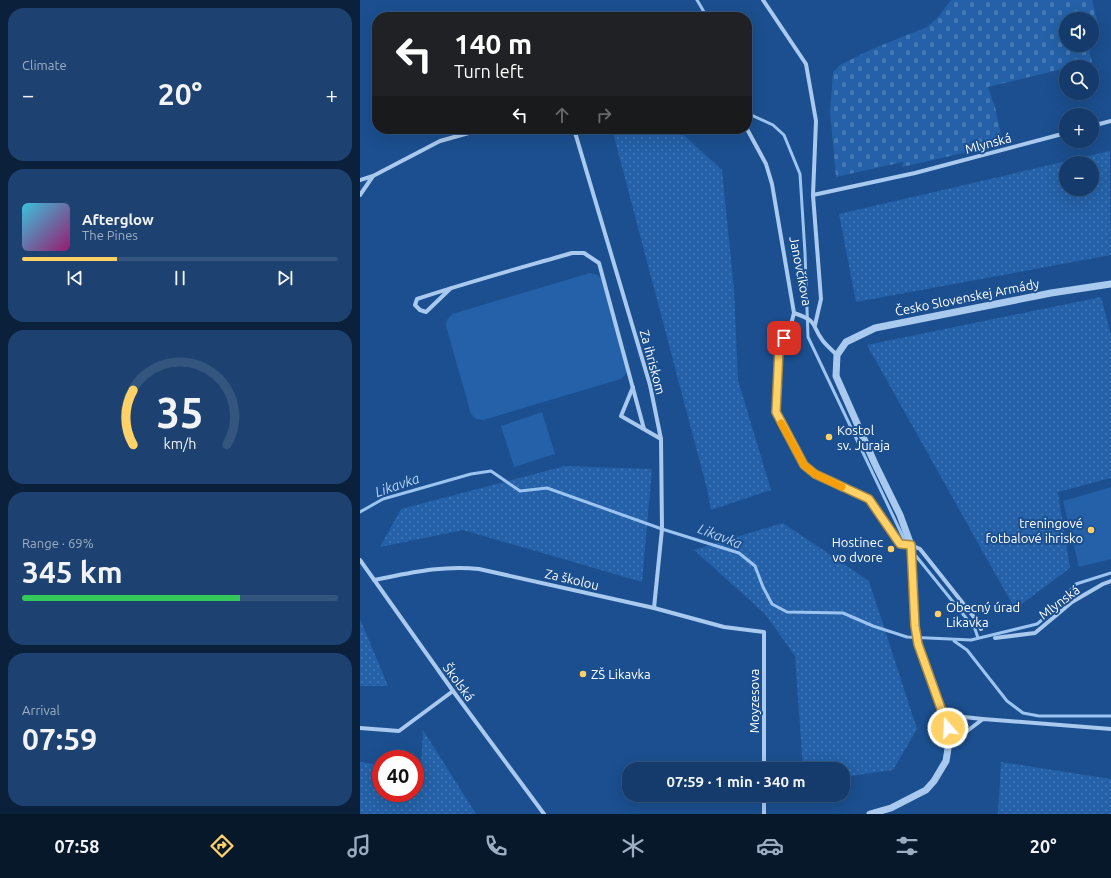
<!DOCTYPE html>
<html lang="en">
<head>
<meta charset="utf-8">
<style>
	body { margin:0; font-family:Ubuntu,sans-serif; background:#1d4271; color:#f1f3f6; height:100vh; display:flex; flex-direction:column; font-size:15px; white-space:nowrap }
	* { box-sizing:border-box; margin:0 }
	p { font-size:13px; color:#9dadc1 }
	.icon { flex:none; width:22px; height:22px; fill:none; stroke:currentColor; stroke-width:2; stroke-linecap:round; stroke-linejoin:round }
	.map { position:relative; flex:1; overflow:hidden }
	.sheet { display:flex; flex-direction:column; gap:8px; padding:8px; background:#0b203b; width:360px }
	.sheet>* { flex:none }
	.banner { position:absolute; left:12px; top:12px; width:380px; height:122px; border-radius:16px; box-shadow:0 4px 16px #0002,0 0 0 1px #33557e; background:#202124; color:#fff; overflow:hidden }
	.tools { position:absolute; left:699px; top:12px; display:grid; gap:8px }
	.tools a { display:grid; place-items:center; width:40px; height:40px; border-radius:50%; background:#143b6b; box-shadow:0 4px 16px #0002,0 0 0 1px #33557e; font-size:20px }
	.speed { position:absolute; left:12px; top:750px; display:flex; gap:8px; font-size:20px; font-weight:700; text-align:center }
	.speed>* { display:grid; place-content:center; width:52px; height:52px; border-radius:50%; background:#143b6b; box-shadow:0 4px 16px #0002,0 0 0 1px #33557e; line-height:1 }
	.speed .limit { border:6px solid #d22; background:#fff; color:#111 }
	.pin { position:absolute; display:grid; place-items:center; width:34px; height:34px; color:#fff; margin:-17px; border-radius:8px; box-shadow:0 2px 6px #0006 }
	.me { position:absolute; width:44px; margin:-22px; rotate:341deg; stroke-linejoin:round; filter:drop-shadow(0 0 3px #0008) }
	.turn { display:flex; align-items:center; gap:14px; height:84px; padding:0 16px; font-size:18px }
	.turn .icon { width:52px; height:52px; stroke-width:2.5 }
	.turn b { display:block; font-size:28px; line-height:34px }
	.lanes { display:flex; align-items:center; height:38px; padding:0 16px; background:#0003; justify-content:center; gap:20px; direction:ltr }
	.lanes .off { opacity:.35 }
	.big { font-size:30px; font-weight:600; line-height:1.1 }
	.sheet .card { flex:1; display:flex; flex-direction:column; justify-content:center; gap:6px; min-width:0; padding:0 14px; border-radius:16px; background:#1d4271 }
	.sheet .dial { align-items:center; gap:0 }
	.dial svg { height:104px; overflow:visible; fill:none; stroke:#33557e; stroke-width:7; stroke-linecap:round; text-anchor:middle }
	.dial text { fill:#f1f3f6; stroke:none }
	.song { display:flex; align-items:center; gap:12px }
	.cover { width:48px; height:48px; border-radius:6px; background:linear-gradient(135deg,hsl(190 70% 55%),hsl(320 70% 35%)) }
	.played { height:4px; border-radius:2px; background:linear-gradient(90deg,#ffd166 30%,#33557e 30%) }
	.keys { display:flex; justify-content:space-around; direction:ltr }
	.heat { display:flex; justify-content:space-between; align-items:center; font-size:22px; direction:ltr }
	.charge { height:6px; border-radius:3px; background:linear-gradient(90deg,#34c759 69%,#33557e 0) }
	.trip { position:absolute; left:262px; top:762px; width:228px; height:40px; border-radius:16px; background:#143b6b; box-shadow:0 4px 16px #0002,0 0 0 1px #33557e; font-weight:600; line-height:40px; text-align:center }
	.menu { display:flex; height:64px; justify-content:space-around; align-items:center; background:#08182b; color:#9dadc1 }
	.menu .icon { width:28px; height:28px }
	.menu .on { color:#ffd166 }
	.menu b { font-size:18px; color:#f1f3f6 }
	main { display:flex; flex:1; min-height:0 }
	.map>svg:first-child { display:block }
	.cemetery { fill:url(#cemetery-stones) }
	.garden { fill:url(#garden-dots); fill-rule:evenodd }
	.pitch { fill:#2461a8 }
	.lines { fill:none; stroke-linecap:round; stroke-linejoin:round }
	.stream { stroke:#9cc4f0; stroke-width:3 }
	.minor { stroke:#a9c9ee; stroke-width:4 }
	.tertiary { stroke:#a9c9ee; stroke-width:7 }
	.route-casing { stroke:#a68842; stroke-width:10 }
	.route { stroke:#ffd166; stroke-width:7 }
	.slow { stroke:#f59e0b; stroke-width:7 }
	.poi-dot { fill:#ffd166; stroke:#1b4f8f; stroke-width:1.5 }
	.labels { text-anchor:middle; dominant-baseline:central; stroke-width:4; stroke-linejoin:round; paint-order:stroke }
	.street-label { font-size:13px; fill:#fff; stroke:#1b4f8f }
	.poi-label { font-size:13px; fill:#fff; stroke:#1b4f8f; text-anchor:start }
	.water-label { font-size:14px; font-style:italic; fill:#b5d3f5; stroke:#1b4f8f }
</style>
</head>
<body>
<main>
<section class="sheet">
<div class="card"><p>Climate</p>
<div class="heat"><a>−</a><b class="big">20°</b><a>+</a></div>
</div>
<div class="card">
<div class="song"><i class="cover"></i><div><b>Afterglow</b><p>The Pines</p></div></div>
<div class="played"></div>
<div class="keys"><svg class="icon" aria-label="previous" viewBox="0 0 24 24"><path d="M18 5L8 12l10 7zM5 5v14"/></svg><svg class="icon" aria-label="pause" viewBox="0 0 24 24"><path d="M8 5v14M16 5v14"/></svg><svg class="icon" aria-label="next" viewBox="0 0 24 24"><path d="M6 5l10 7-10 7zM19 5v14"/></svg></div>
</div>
<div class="card dial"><svg viewBox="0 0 100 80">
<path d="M14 69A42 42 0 1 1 86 69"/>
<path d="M14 69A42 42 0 0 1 14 27" stroke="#ffd166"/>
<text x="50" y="56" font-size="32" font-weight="700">35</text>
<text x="50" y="72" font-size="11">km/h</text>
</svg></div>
<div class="card"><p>Range · 69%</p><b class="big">345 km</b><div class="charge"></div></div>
<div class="card"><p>Arrival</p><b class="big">07:59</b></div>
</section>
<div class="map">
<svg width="751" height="814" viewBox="0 0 751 814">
	<defs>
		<pattern id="cemetery-stones" width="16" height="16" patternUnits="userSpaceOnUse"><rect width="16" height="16" fill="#2461a8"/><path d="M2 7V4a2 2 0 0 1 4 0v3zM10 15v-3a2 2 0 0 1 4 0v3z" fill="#4579b5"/></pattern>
		<pattern id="garden-dots" width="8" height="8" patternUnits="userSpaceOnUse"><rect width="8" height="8" fill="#2461a8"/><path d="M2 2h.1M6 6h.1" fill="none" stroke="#4579b5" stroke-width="1.8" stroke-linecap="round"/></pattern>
	</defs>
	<rect width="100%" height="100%" fill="#1b4f8f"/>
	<path class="cemetery" d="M 591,0 L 732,0 L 738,24 L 732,25 L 732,19 L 706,19 L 706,45 L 728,45 L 732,62 L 628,87 L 635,107 L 643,144 L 542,167 L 543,162 L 476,177 L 470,111 L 473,72 L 480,65 L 512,49 L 567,27 L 579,16 Z"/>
	<g class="garden">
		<path d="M 252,129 L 317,129 L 362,170 L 374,289 L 378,380 L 411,490 L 351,510 L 347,489 Z"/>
		<path d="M 750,151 L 751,255 L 496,302 L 479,214 ZM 706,163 L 732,163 L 732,189 L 706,189 Z"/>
		<path d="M 741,297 L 751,335 L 751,478 L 698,492 L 710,568 L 655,609 L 507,345 Z"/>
		<path d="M 205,466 L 292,469 L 282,582 L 103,530 L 20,547 L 41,509 Z"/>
		<path d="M 423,523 L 509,581 L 557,729 L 533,770 L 483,777 L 483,769 L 443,769 L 435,656 L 405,614 L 334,550 Z"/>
		<path d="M 0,619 L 28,686 L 0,686 Z"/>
		<path d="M 63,730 L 116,814 L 0,814 L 0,762 L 21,765 L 21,793 L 55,793 L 55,768 L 61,768 Z"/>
		<path d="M 641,762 L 751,779 L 751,814 L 638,814 Z"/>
	</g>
	<g class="pitch">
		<path d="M 230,273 L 237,275 L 242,279 L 268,367 L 266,374 L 261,379 L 123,420 L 116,419 L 111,414 L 86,326 L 87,320 L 92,314 Z"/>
		<path d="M 182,412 L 195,454 L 154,467 L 141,426 Z"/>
		<path d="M 751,487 L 751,559 L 719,567 L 703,501 Z"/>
	</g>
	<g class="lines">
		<g class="stream">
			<path d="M 337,0 L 347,17"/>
			<path d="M 387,111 L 389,114 L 413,125 L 424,135 L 440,174 L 445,253 L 448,337 L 544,539"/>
			<path d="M 0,512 L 23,499 L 111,474 L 131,471 L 160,491 L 187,488 L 302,529 L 379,553 L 395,566 L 403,587 L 412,604 L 427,612 L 483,613 L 513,626 L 547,637 L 611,640 L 677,624 L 688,615 L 716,584 L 751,573"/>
			<path d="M 556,556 L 615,629 L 618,638"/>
			<path d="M 594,641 L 607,650 L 647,701 L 663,713 L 679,716 L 751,716"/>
		</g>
		<g class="minor">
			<path d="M 403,0 L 446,64 L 456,121 L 453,195"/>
			<path d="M 732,126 L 751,121"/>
			<path d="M 214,129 L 290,385 L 301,439 L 302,529 L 294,608"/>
			<path d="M 387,129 L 406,164 L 412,184 L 434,313 C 460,322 450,324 463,341 C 467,346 473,351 477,355"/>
			<path d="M 0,180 L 13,176 L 80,141 L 123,129"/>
			<path d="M 0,195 L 13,176"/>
			<path d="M 91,288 L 66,312 L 60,310 L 55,305 L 57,299 C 108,282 160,268 212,253 L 224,253 L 239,263 L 284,429"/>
			<path d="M 434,313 L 430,328 L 419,349 L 416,412 L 444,465 L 455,474 L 509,499 L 540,544 L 551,545 L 560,549 L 617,621 L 621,629"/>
			<path d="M 455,325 L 461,299 L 453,195 L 555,173 L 706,133"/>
			<path d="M 273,387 L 261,416 L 301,439"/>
			<path d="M 0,560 L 93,691 L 184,814"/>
			<path d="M 14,580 C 50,573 82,565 119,569 L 294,608 L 364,627 L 404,632 L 404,769"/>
			<path d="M 635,638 L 675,633 L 712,602 L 743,584 L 751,581"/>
			<path d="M 584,715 L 623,719"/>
			<path d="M 0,728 L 39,731 L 93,691"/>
			<path d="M 590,744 L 623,719 L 751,729"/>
			<path d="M 404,814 L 404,795"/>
		</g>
		<path class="tertiary" d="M 510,814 L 531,808 L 566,790 L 574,781 L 586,761 L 590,736 L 584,715 L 558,644 L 555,626 L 551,545 L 540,515 L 515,464 L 476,376 L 477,355 L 486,342 L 515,328 L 691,293 L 751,284"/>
	</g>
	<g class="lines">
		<defs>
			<path id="route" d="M 424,338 L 419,349 L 416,412 L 444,465 L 455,474 L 509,499 L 540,544 L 551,545 L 555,626 L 558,644 L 588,728"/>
		</defs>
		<use href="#route" class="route-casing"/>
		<use href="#route" class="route"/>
		<path class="slow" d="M 421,423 L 444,465 L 455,474 L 482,487"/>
	</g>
	<g class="poi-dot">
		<circle cx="469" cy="437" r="4"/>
		<circle cx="731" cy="530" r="4"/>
		<circle cx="531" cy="549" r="4"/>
		<circle cx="578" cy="614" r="4"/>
		<circle cx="223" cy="674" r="4"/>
	</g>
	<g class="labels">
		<g class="street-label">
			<text transform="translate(628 143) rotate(-15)">Mlynská</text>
			<text transform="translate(441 271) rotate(79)">Janovčíkova</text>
			<text transform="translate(607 297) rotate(-11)">Česko Slovenskej Armády</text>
			<text transform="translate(293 362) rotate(75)">Za ihriskom</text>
			<text transform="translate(212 579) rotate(13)">Za školou</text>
			<text transform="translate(699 602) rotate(-37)">Mlynská</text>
			<text transform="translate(99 682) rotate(54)">Školská</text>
			<text transform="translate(394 701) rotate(-90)">Moyzesova</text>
		</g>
		<g class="poi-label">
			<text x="477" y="430">Kostol<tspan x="477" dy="15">sv. Juraja</tspan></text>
			<text x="723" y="523" text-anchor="end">treningové<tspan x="723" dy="15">fotbalové ihrisko</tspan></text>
			<text x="523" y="542" text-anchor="end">Hostinec<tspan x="523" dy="15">vo dvore</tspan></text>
			<text x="586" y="607">Obecný úrad<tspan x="586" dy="15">Likavka</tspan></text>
			<text x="231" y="674">ZŠ Likavka</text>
		</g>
		<g class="water-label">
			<text transform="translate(37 485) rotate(-19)">Likavka</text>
			<text transform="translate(360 536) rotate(21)">Likavka</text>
		</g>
	</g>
</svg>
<div class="tools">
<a><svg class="icon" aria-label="sound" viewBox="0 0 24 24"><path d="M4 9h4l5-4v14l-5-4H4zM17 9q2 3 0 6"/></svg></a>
<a><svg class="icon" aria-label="search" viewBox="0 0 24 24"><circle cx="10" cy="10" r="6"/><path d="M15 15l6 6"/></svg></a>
<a>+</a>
<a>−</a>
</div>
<div class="speed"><div class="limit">40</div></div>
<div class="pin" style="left:424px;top:338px;background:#d93025"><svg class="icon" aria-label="arrive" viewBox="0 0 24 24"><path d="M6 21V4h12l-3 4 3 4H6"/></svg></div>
<svg class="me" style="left:588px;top:728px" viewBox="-20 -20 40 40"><circle r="17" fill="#ffd166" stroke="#fff" stroke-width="3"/><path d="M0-11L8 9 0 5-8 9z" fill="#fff"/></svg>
<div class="trip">07:59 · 1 min · 340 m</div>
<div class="banner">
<div class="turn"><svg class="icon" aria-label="left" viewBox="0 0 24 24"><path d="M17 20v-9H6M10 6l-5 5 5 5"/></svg><div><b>140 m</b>Turn left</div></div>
<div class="lanes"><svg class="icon" aria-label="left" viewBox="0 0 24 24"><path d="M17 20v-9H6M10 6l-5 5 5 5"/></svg><svg class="icon off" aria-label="ahead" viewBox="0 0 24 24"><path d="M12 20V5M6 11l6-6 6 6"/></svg><svg class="icon off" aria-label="right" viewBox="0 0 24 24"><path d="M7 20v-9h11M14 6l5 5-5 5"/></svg></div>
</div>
</div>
</main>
<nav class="menu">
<b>07:58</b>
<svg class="icon on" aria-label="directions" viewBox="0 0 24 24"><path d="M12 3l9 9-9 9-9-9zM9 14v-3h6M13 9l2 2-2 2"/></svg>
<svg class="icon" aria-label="music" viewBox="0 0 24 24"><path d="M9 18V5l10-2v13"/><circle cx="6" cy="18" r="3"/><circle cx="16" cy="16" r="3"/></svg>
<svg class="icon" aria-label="phone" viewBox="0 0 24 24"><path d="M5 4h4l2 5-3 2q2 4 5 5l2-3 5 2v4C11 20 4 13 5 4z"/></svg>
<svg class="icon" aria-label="climate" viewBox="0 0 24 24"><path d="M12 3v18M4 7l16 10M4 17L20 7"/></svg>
<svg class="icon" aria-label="car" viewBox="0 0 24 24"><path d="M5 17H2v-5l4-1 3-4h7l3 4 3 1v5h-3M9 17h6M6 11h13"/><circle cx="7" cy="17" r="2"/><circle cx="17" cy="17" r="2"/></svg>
<svg class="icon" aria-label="filters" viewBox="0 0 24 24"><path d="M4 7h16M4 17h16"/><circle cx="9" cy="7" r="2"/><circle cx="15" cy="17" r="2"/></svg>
<b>20°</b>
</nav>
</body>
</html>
